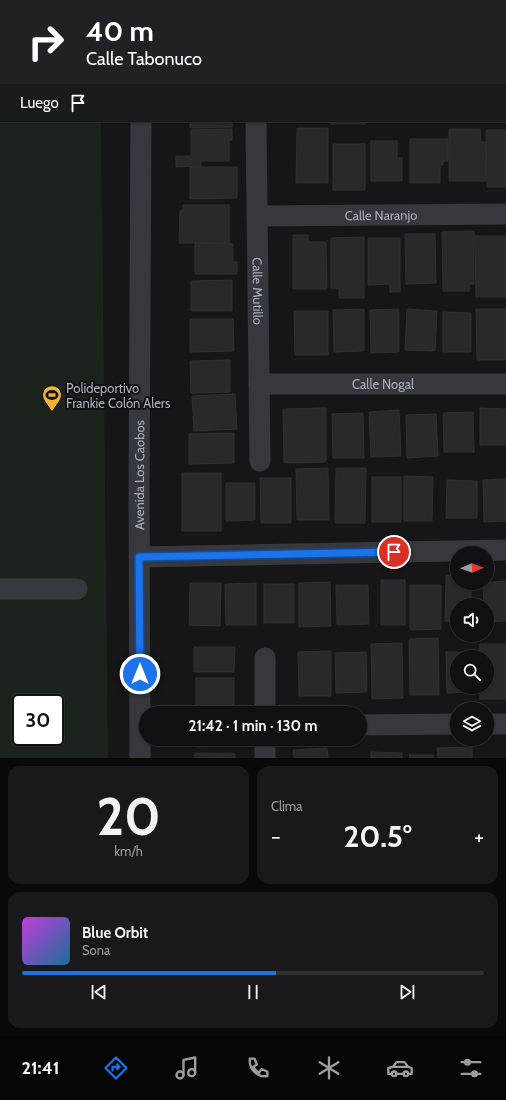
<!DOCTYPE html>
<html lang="es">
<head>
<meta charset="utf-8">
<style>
	body { margin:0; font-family:Cabin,sans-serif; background:#19191b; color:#f1f3f6; height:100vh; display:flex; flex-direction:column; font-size:15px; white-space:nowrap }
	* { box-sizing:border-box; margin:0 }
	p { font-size:13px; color:#9c9d9f }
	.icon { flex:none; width:22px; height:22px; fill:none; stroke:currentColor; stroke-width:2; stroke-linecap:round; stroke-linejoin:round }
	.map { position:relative; height:758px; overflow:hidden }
	.sheet { display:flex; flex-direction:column; gap:8px; padding:8px; background:#09090a; flex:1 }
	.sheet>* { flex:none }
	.banner { position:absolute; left:0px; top:0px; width:506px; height:122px; box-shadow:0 1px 3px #0004,0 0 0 1px #303032; background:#202124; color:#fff; overflow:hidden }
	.needle { width:26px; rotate:89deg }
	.controls { position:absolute; left:450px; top:546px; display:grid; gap:8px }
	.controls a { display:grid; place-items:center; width:44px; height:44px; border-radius:50%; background:#101012; box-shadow:0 1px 3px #0004,0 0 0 1px #303032; font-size:20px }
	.speed { position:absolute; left:12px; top:694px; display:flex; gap:8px; font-size:20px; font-weight:700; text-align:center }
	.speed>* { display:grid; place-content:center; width:52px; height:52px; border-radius:50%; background:#101012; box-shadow:0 1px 3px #0004,0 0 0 1px #303032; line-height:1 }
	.speed .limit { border:2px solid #111; border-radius:6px; background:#fff; color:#111 }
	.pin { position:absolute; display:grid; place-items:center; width:34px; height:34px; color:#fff; margin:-17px; border:2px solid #fff; border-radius:50%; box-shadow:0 1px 4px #0007 }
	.me { position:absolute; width:44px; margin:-22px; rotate:0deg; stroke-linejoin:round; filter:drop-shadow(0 0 3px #0008) }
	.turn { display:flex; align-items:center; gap:14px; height:84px; padding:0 20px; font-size:18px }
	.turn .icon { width:52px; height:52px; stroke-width:2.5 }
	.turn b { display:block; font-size:28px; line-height:34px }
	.then { display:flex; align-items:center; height:38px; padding:0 20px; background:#0003; gap:8px; font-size:15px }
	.big { font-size:30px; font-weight:800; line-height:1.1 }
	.sheet .card { flex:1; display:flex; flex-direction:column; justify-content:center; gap:6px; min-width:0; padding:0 14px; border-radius:12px; background:#19191b }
	.sheet .dial { align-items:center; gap:0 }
	.dial b { font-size:52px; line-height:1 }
	.song { display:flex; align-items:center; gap:12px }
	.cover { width:48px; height:48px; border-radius:6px; background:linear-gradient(135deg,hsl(290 70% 55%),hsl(200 70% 35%)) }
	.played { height:4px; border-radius:2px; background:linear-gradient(90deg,#1a73e8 55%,#303032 55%) }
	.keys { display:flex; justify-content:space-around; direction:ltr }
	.heat { display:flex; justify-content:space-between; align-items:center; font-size:22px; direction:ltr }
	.sheet .tiles { flex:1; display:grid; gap:8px; grid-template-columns:1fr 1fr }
	.card:last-child { grid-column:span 2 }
	.trip { position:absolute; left:139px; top:706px; width:228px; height:40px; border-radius:20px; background:#101012; box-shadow:0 1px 3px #0004,0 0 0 1px #303032; font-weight:800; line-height:40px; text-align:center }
	.dock { display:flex; height:64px; justify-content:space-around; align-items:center; background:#060607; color:#9c9d9f }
	.dock .icon { width:28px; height:28px }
	.dock .selected { color:#1a73e8 }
	.dock b { font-size:18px; color:#f1f3f6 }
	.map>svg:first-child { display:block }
	.green { fill:#1c231d; fill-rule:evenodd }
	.building { fill:#29292c; stroke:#303034 }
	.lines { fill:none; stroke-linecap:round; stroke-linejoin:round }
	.street { stroke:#37383d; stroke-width:21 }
	.route-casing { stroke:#114b97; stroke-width:10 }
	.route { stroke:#1a73e8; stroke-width:7 }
	.labels { text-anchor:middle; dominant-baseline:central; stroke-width:4; stroke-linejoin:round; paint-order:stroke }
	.street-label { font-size:13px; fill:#a8adb8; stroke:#111113 }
	.poi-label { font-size:13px; fill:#a8adb8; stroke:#111113; text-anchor:start }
</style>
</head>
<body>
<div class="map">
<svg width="506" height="758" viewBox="0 0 506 758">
	<rect width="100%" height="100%" fill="#161618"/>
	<path class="green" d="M 0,0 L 100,0 L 1,1 L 1,121 L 101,121 L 108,758 L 0,758 ZM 21,703 L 55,703 L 55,737 L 21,737 Z"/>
	<g class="building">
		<path d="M 0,0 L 6,0 L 1,1 L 1,57 Z"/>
		<path d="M 472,0 L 506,0 L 506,11 L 505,1 Z"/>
		<rect x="505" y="74" width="1" height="41"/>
		<path d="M 190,121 L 232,121 L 232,127 L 190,128 Z"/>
		<rect x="331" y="121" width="34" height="3"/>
		<path d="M 297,128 L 328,128 L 328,183 L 296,183 Z"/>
		<path d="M 232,129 L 232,140 L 229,140 L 229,161 L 201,161 L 201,166 L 176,167 L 176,156 L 191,156 L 191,130 Z"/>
		<path d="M 449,129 L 480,129 L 481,142 L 486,142 L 486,181 L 449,181 Z"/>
		<path d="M 486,130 L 506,130 L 506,187 L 487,187 Z"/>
		<path d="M 410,139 L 448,139 L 448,161 L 443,161 L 443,165 L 440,165 L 440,183 L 410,183 Z"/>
		<path d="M 371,141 L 397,141 L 397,158 L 402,158 L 402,181 L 371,181 Z"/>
		<rect x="333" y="144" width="32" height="46"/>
		<path d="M 190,167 L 237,167 L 237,198 L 190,199 Z"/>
		<path d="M 183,205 L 229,205 L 229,243 L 179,243 L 180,211 L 183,211 Z"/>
		<path d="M 474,231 L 474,284 L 469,284 L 469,291 L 443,291 L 442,232 Z"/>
		<path d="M 405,234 L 435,234 L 436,283 L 406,284 Z"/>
		<path d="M 293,235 L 308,235 L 308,242 L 326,242 L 327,289 L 293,289 Z"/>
		<path d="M 475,236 L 506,236 L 506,297 L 476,297 Z"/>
		<path d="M 364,237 L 364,298 L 339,298 L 339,288 L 331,288 L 331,238 Z"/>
		<path d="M 368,238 L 400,238 L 400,292 L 390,292 L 390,284 L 368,285 Z"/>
		<path d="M 195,243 L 233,244 L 233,262 L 237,262 L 237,274 L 195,274 Z"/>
		<path d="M 232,280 L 232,311 L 191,311 L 191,281 Z"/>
		<path d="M 364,309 L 364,351 L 334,352 L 333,310 Z"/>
		<path d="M 399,309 L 399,352 L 371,353 L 370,310 Z"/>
		<path d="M 407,309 L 437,311 L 435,351 L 405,350 Z"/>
		<path d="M 476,309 L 506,309 L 506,360 L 477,360 Z"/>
		<path d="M 294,311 L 328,311 L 328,355 L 295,355 Z"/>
		<path d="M 443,312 L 471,313 L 471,352 L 443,352 Z"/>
		<path d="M 190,319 L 233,319 L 234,351 L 190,352 Z"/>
		<path d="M 230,360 L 230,392 L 191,393 L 190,361 Z"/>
		<path d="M 235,394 L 237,429 L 194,431 L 192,396 Z"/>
		<path d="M 326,408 L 326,462 L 284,463 L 283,409 Z"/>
		<path d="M 480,408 L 505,409 L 505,445 L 480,445 Z"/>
		<path d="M 399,410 L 401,456 L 371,457 L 369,412 Z"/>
		<path d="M 473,412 L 474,452 L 444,452 L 443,413 Z"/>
		<path d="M 363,413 L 364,458 L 333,458 L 332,414 Z"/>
		<path d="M 436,414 L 438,456 L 407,458 L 406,415 Z"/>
		<path d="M 234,433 L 234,463 L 189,464 L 189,434 Z"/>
		<path d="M 328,468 L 329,520 L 297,520 L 296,469 Z"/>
		<path d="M 336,468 L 366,468 L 365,523 L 335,523 Z"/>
		<rect x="182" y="473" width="39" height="58"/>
		<path d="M 404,476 L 433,477 L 432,521 L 404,521 Z"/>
		<rect x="372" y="477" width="29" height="45"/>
		<path d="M 260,478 L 291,478 L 291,523 L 261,523 Z"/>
		<path d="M 506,479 L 506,521 L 484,522 L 483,480 Z"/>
		<path d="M 447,480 L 477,481 L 477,518 L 446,518 Z"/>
		<path d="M 226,483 L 255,483 L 255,520 L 226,521 Z"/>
		<path d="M 446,575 L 457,576 L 457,583 L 471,583 L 471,605 L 457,605 L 457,621 L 445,621 Z"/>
		<rect x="381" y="580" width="24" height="45"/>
		<path d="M 506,581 L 506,621 L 487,622 L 487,605 L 484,605 L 483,583 Z"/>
		<path d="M 330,582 L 331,626 L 299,627 L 299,583 Z"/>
		<path d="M 190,583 L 221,583 L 220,626 L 189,625 Z"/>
		<path d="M 256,583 L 256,625 L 226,625 L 225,584 Z"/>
		<rect x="264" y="584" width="30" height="39"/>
		<path d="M 336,585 L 368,585 L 369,624 L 337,625 Z"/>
		<path d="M 410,585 L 441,585 L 441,629 L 410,630 Z"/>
		<path d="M 438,638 L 439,695 L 410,695 L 409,639 Z"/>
		<path d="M 402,643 L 403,698 L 372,699 L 371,644 Z"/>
		<path d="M 480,644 L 506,644 L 506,699 L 480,699 L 480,687 L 487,687 L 487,657 L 480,657 Z"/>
		<path d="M 194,647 L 235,647 L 234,672 L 194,672 Z"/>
		<path d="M 331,651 L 331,696 L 299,696 L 298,652 Z"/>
		<path d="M 366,652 L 367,692 L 336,693 L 335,653 Z"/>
		<path d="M 446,652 L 475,652 L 475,657 L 457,657 L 457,687 L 475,687 L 475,692 L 447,693 Z"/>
		<rect x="196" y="678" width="38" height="32"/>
		<path d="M 195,739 L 236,739 L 236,746 L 196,747 Z"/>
		<path d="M 472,747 L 472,758 L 438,758 L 437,748 Z"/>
		<path d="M 327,748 L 328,758 L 294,758 L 293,750 Z"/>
		<path d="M 371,752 L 402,753 L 402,758 L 371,758 Z"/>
		<path d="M 195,753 L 235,754 L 235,758 L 194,758 Z"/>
		<path d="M 409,755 L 433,755 L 433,758 L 410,758 Z"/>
	</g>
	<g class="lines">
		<g class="street">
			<path d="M 254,0 L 254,1"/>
			<path d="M 142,1 L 142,0"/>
			<path d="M 505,45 L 506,45"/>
			<path id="s1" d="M 256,121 L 260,461"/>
			<path id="s2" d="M 257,216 L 506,214"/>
			<path id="s3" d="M 259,384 L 506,384"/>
			<path d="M 139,557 L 506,550"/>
			<path d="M 0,589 L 77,589"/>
			<path d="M 265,713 L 265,658"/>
			<path d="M 487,724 L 506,724"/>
			<path d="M 360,725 L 457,724"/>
			<path d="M 265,739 L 265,758"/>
			<path id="s4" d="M 140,758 L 139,493 L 141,121"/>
		</g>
	</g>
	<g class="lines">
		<defs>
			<path id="route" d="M 140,674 L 139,557 L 394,552"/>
		</defs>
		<use href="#route" class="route-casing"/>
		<use href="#route" class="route"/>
	</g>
	<defs>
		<symbol id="stadium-pin" viewBox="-11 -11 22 30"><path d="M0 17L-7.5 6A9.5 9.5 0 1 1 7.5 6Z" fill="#f2b134" stroke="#111113"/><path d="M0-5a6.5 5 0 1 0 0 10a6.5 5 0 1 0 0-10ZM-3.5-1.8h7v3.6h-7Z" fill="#111"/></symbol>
	</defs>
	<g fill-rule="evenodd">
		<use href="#stadium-pin" x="41" y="384" width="22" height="30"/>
	</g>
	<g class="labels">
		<g class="street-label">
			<text stroke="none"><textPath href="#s2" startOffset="124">Calle Naranjo</textPath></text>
			<text stroke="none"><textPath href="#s1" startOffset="170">Calle Mutillo</textPath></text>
			<text stroke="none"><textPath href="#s3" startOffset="124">Calle Nogal</textPath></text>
			<text stroke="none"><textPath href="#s4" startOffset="283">Avenida Los Caobos</textPath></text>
		</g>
		<g class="poi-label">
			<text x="66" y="388">Polideportivo<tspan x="66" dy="15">Frankie Colón Alers</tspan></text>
		</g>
	</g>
</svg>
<div class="controls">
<a><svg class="needle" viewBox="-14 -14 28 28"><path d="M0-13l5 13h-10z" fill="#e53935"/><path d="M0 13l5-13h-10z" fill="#9c9d9f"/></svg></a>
<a><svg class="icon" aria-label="sound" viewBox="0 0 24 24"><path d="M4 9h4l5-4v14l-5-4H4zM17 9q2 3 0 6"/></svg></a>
<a><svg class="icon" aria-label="search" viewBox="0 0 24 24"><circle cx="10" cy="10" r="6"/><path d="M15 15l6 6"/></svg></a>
<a><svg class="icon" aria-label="layers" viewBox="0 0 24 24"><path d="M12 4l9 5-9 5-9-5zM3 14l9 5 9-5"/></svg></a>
</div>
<div class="speed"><div class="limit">30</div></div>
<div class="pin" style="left:394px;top:552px;background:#d93025"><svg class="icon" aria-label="arrive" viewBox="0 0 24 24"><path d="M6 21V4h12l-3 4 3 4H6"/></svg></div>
<svg class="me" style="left:140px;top:674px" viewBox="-20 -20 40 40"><circle r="17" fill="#1a73e8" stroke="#fff" stroke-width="3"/><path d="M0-11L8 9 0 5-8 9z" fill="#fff"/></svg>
<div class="trip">21:42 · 1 min · 130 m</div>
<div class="banner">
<div class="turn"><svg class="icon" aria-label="right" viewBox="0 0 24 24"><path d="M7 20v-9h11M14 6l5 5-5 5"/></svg><div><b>40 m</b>Calle Tabonuco</div></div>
<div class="then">Luego<svg class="icon" aria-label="arrive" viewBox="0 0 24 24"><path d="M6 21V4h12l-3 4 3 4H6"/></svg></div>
</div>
</div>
<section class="sheet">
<div class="tiles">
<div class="card dial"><b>20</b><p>km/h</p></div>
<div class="card"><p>Clima</p>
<div class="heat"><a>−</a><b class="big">20.5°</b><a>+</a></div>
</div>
<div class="card">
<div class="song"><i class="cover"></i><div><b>Blue Orbit</b><p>Sona</p></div></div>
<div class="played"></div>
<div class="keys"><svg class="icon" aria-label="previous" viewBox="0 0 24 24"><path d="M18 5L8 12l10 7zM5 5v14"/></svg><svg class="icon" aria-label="pause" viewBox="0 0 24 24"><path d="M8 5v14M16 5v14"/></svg><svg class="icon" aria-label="next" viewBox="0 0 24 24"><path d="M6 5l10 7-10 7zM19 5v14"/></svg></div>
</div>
</div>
</section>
<nav class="dock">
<b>21:41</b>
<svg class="icon selected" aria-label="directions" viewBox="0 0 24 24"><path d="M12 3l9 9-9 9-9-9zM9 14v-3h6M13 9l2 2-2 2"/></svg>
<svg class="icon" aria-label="music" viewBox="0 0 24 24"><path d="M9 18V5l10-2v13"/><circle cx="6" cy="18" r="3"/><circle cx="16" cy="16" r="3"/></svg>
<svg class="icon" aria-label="phone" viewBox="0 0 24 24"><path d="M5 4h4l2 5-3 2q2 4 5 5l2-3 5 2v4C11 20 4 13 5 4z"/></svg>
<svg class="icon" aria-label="climate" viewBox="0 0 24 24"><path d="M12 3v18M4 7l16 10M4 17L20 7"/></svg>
<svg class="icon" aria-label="car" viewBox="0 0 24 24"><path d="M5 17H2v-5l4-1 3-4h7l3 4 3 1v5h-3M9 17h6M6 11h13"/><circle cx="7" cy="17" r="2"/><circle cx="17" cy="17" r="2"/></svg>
<svg class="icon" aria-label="filters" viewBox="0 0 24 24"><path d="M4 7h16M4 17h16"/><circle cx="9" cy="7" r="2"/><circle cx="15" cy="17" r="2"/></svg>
</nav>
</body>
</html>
